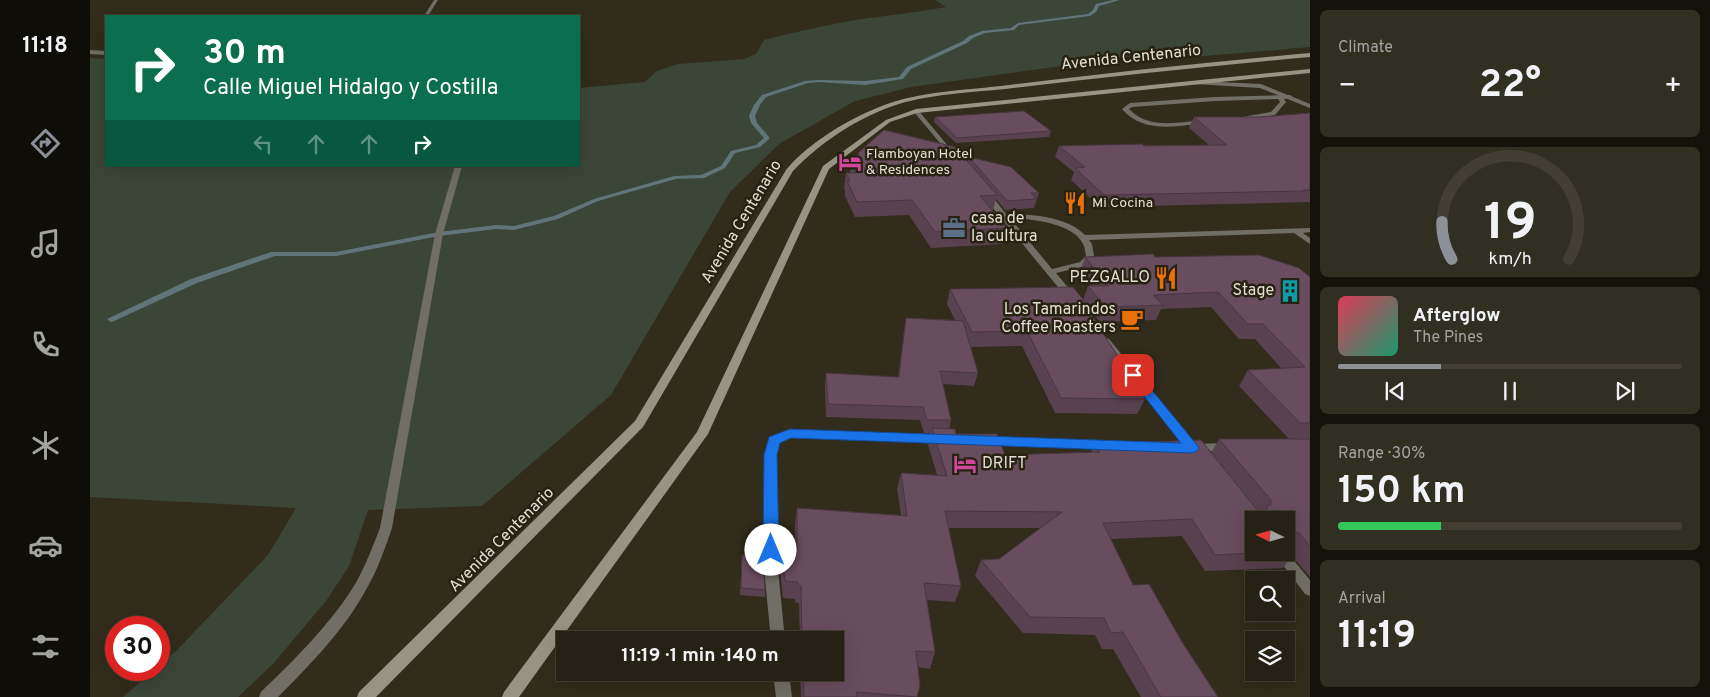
<!DOCTYPE html>
<html lang="en">
<head>
<meta charset="utf-8">
<style>
	body { margin:0; font-family:Overpass,sans-serif; background:#312e22; color:#f1f3f6; height:100vh; display:flex; flex-direction:column; font-size:19px; white-space:nowrap }
	* { box-sizing:border-box; margin:0 }
	p { font-size:16px; color:#a3a3a0 }
	.icon { flex:none; width:28px; height:28px; fill:none; stroke:currentColor; stroke-width:2; stroke-linecap:round; stroke-linejoin:round }
	.map { position:relative; flex:1; overflow:hidden }
	.side { display:flex; flex-direction:column; gap:10px; padding:10px; background:#14120b; width:400px }
	.side>* { flex:none }
	.top-card { position:absolute; left:15px; top:15px; width:475px; height:152px; border-radius:0px; box-shadow:0 5px 20px #0002,0 0 0 1px #423e34; background:#0b6e4f; color:#fff; overflow:hidden }
	.needle { width:32px; rotate:275deg }
	.buttons { position:absolute; left:1155px; top:511px; display:grid; gap:10px }
	.buttons a { display:grid; place-items:center; width:50px; height:50px; border-radius:0px; background:#252114; box-shadow:0 5px 20px #0002,0 0 0 1px #423e34; font-size:25px }
	.speed { position:absolute; left:15px; top:616px; display:flex; gap:10px; font-size:25px; font-weight:700; text-align:center }
	.speed>* { display:grid; place-content:center; width:65px; height:65px; border-radius:50%; background:#252114; box-shadow:0 5px 20px #0002,0 0 0 1px #423e34; line-height:1 }
	.speed .limit { border:8px solid #d22; background:#fff; color:#111 }
	.pin { position:absolute; display:grid; place-items:center; width:42px; height:42px; color:#fff; margin:-21px; border-radius:10px; box-shadow:0 2px 8px #0006 }
	.me { position:absolute; width:55px; margin:-28px; rotate:0deg; stroke-linejoin:round; filter:drop-shadow(0 0 4px #0008) }
	.turn { display:flex; align-items:center; gap:18px; height:105px; padding:0 15px; font-size:22px }
	.turn .icon { width:65px; height:65px; stroke-width:2.5 }
	.turn b { display:block; font-size:35px; line-height:42px }
	.lanes { display:flex; align-items:center; height:48px; padding:0 15px; background:#0003; justify-content:center; gap:25px; direction:ltr }
	.lanes .off { opacity:.35 }
	.big { font-size:38px; font-weight:700; line-height:1.1 }
	.side .widget { flex:1; display:flex; flex-direction:column; justify-content:center; gap:8px; min-width:0; padding:0 18px; border-radius:8px; background:#312e22 }
	.side .dial { align-items:center; gap:0 }
	.dial svg { height:130px; overflow:visible; fill:none; stroke:#423e34; stroke-width:7; stroke-linecap:round; text-anchor:middle }
	.dial text { fill:#f1f3f6; stroke:none }
	.song { display:flex; align-items:center; gap:15px }
	.cover { width:60px; height:60px; border-radius:8px; background:linear-gradient(135deg,hsl(350 70% 55%),hsl(160 70% 35%)) }
	.played { height:5px; border-radius:2px; background:linear-gradient(90deg,#8c9099 30%,#423e34 30%) }
	.keys { display:flex; justify-content:space-around; direction:ltr }
	.heat { display:flex; justify-content:space-between; align-items:center; font-size:28px; direction:ltr }
	.charge { height:8px; border-radius:4px; background:linear-gradient(90deg,#34c759 30%,#423e34 0) }
	.trip { position:absolute; left:466px; top:631px; width:288px; height:50px; border-radius:0px; background:#252114; box-shadow:0 5px 20px #0002,0 0 0 1px #423e34; font-weight:700; line-height:50px; text-align:center }
	main { display:flex; flex:1; min-height:0 }
	.menu { display:flex; flex-direction:column; width:90px; justify-content:space-around; align-items:center; background:#0f0d08; color:#a3a3a0 }
	.menu .icon { width:35px; height:35px }
	.menu .selected { color:#8c9099 }
	.menu b { font-size:22px; color:#f1f3f6 }
	.map>svg:first-child { display:block }
	.green { fill:#3b4638 }
	.lines { fill:none; stroke-linecap:round; stroke-linejoin:round }
	.stream { fill:#60747a; fill-rule:evenodd }
	.lane { fill:#706e66; fill-rule:evenodd }
	.street { fill:#706e66; fill-rule:evenodd }
	.secondary { fill:#979486; fill-rule:evenodd }
	.wall { fill:#594250; fill-rule:evenodd }
	.building { fill:#674d5d; stroke:#483641 }
	.route { fill:#1a73e8; stroke:#114b97 }
	.labels { text-anchor:middle; dominant-baseline:central; stroke-width:5; stroke-linejoin:round; paint-order:stroke }
	.far-poi-label { font-size:14px; fill:#e2ded4; stroke:#272212; text-anchor:start }
	.street-label { font-size:16px; fill:#e2ded4; stroke:#272212 }
	.poi-label { font-size:16px; fill:#e2ded4; stroke:#272212; text-anchor:end }
</style>
</head>
<body>
<main>
<nav class="menu">
<b>11:18</b>
<svg class="icon selected" aria-label="directions" viewBox="0 0 24 24"><path d="M12 3l9 9-9 9-9-9zM9 14v-3h6M13 9l2 2-2 2"/></svg>
<svg class="icon" aria-label="music" viewBox="0 0 24 24"><path d="M9 18V5l10-2v13"/><circle cx="6" cy="18" r="3"/><circle cx="16" cy="16" r="3"/></svg>
<svg class="icon" aria-label="phone" viewBox="0 0 24 24"><path d="M5 4h4l2 5-3 2q2 4 5 5l2-3 5 2v4C11 20 4 13 5 4z"/></svg>
<svg class="icon" aria-label="climate" viewBox="0 0 24 24"><path d="M12 3v18M4 7l16 10M4 17L20 7"/></svg>
<svg class="icon" aria-label="car" viewBox="0 0 24 24"><path d="M5 17H2v-5l4-1 3-4h7l3 4 3 1v5h-3M9 17h6M6 11h13"/><circle cx="7" cy="17" r="2"/><circle cx="17" cy="17" r="2"/></svg>
<svg class="icon" aria-label="filters" viewBox="0 0 24 24"><path d="M4 7h16M4 17h16"/><circle cx="9" cy="7" r="2"/><circle cx="15" cy="17" r="2"/></svg>
</nav>
<div class="map">
<svg width="1220" height="697" viewBox="0 0 1220 697">
	<rect width="100%" height="100%" fill="#312c1b"/>
	<path class="green" d="M 845,0 L 1220,0 L 1220,47 L 1115,56 L 1043,56 L 821,87 L 765,101 L 689,144 L 640,192 L 521,395 L 392,506 L 278,510 L 259,566 L 236,601 L 183,664 L 148,697 L 33,697 L 64,670 L 69,670 L 69,666 L 87,650 L 178,555 L 206,508 L 0,497 L 0,58 L 16,59 L 16,166 L 489,166 L 489,88 L 555,82 L 567,71 L 588,64 L 654,59 L 666,54 L 674,40 C 706,32 739,24 772,19 C 800,15 828,12 856,7 Z"/>
	<g class="lines">
		<path class="stream" d="M 1023,0 L 1030,0 L 1009,6 L 1006,12 L 1000,16 L 929,25 L 924,30 L 895,33 L 883,38 L 877,43 L 821,69 L 813,79 L 775,85 L 729,82 L 718,83 L 676,97 L 670,105 L 665,116 L 667,123 L 679,137 L 679,139 L 670,147 L 645,153 L 635,168 L 614,178 L 586,179 L 508,201 L 468,219 L 424,230 L 406,229 L 349,236 L 246,256 L 185,256 L 107,283 L 24,321 L 21,322 L 17,319 L 101,279 L 181,252 L 246,252 L 349,232 L 406,225 L 424,226 L 464,216 L 504,199 L 584,176 L 611,175 L 631,166 L 641,151 L 666,145 L 674,138 L 661,123 L 659,116 L 664,105 L 672,95 L 715,81 L 729,80 L 775,81 L 809,77 L 817,67 L 873,41 L 879,36 L 892,31 L 921,28 L 928,23 L 998,14 L 1003,10 L 1006,4 Z"/>
		<path class="lane" d="M 1200,95 L 1203,97 L 1202,98 L 1194,99 L 1196,102 L 1185,115 L 1148,121 L 1146,120 L 1146,118 L 1181,112 L 1190,102 L 1188,99 L 1125,101 L 1042,107 L 1039,109 C 1059,130 1088,122 1114,120 L 1117,122 C 1112,125 1104,125 1098,125 C 1074,128 1049,129 1032,109 L 1040,103 L 1125,97 Z"/>
		<g class="street">
			<path d="M 344,0 L 348,0 L 338,16 L 334,16 Z"/>
			<path d="M 0,50 L 16,51 L 16,55 L 0,54 Z"/>
			<path d="M 1107,81 L 1171,84 L 1220,104 L 1220,108 L 1170,88 L 1105,84 L 1104,83 Z"/>
			<path d="M 824,110 L 828,110 L 864,153 L 864,155 L 860,155 L 824,112 Z"/>
			<path d="M 365,166 L 372,166 L 353,234 L 302,528 C 295,548 288,569 277,588 C 255,629 221,664 188,697 L 169,697 L 171,692 C 206,658 242,623 267,581 C 276,564 283,546 290,528 L 345,234 Z"/>
			<path d="M 893,192 L 899,192 L 916,214 C 941,214 977,216 995,235 L 1220,228 L 1220,232 L 1213,233 L 1220,238 L 1220,244 L 1204,233 L 999,240 L 1002,244 L 1004,256 L 996,266 L 966,273 L 985,296 L 980,299 L 977,298 L 893,196 ZM 920,218 C 941,219 983,223 993,244 C 995,247 995,252 996,256 L 990,262 L 962,269 Z"/>
			<path d="M 1016,338 L 1019,339 L 1105,444 L 1138,443 L 1142,444 L 1144,447 L 1142,450 L 1109,452 L 1104,454 L 1100,453 L 1013,343 L 1011,341 Z"/>
			<path d="M 699,430 L 851,435 L 855,436 L 857,439 L 855,442 L 851,443 L 700,438 L 689,442 L 686,455 L 688,569 L 695,640 L 681,640 L 674,569 L 674,455 L 680,437 Z"/>
			<path d="M 898,437 L 1018,441 L 1022,442 L 1024,445 L 1022,448 L 1018,449 L 898,445 L 894,444 L 892,441 L 894,438 Z"/>
			<path d="M 1196,551 L 1220,580 L 1220,596 L 1215,594 L 1183,552 Z"/>
			<path d="M 683,672 L 699,672 L 702,697 L 686,697 Z"/>
		</g>
		<g class="secondary">
			<path d="M 1220,53 L 1220,57 C 1121,66 1022,76 923,88 C 882,93 839,93 800,107 C 764,120 729,144 703,171 L 553,427 L 286,697 L 267,697 L 269,692 L 545,421 L 696,170 C 719,142 763,116 797,104 C 838,90 884,90 927,84 C 1025,72 1122,62 1220,53 Z"/>
			<path d="M 1220,69 L 1220,73 L 827,113 L 800,122 L 739,169 L 618,434 L 429,697 L 412,697 L 414,692 L 607,432 L 733,166 L 796,120 L 826,109 Z"/>
		</g>
	</g>
	<g class="wall">
		<path d="M 1220,113 L 1220,202 L 1010,207 L 981,180 L 984,172 L 965,157 L 969,146 L 1119,145 L 1099,128 L 1104,117 L 1170,117 Z"/>
		<path d="M 845,117 L 961,131 L 959,137 L 866,143 L 844,122 Z"/>
		<path d="M 768,153 L 878,161 L 879,157 L 949,193 L 944,208 L 915,210 L 906,199 L 903,210 L 902,210 L 917,228 L 913,244 L 841,248 L 819,215 L 765,217 L 755,196 L 755,190 L 754,188 L 756,173 L 760,173 L 761,163 L 767,163 Z"/>
		<path d="M 995,257 L 1065,257 L 1220,277 L 1220,577 L 1202,556 L 1193,568 L 1115,571 L 1092,536 L 1021,539 L 1043,585 L 1092,642 L 1128,697 L 1051,697 L 1023,649 L 1012,649 L 1005,635 L 933,633 L 885,576 L 891,560 L 909,559 L 950,528 L 858,528 L 871,586 L 865,602 L 837,600 L 845,652 L 840,669 L 828,667 L 827,697 L 711,697 L 710,672 L 745,672 L 745,640 L 710,640 L 709,603 L 705,602 L 705,599 L 693,598 L 690,569 L 691,548 L 705,549 L 705,525 L 707,508 L 811,515 L 807,489 L 811,473 L 847,475 L 838,445 L 840,433 L 834,433 L 830,420 L 736,417 L 735,386 L 736,373 L 808,377 L 814,331 L 816,318 L 865,320 L 857,304 L 860,289 L 993,300 L 998,286 L 1001,286 L 990,272 ZM 1121,307 L 1149,339 L 1165,339 L 1192,369 L 1158,370 L 1149,386 L 1199,439 L 1129,439 L 1121,453 L 1005,444 L 1001,452 L 915,455 L 866,434 L 859,429 L 861,420 L 853,384 L 884,386 L 888,373 L 881,347 L 932,346 L 965,413 L 1047,414 L 1055,399 L 999,311 L 1000,310 L 1010,322 L 1066,320 L 1071,309 ZM 1196,520 L 1196,552 L 1164,552 Z"/>
		<path d="M 652,555 L 675,590 L 675,597 L 650,595 Z"/>
	</g>
	<g class="building">
		<path d="M 934,111 L 961,131 L 867,138 L 845,117 Z"/>
		<path d="M 1220,113 L 1220,190 L 1213,190 L 1215,191 L 1014,195 L 985,168 L 995,167 L 969,146 L 1052,144 L 1054,146 L 1137,145 L 1104,117 L 1170,117 Z"/>
		<path d="M 794,130 L 865,147 L 907,195 L 890,196 L 917,228 L 845,232 L 822,200 L 767,202 L 757,181 L 760,181 L 756,173 L 766,173 L 761,163 L 773,163 L 768,153 Z"/>
		<path d="M 879,157 L 921,167 L 949,193 L 941,193 L 946,199 L 917,201 Z"/>
		<path d="M 1063,254 L 1065,257 L 1169,255 L 1209,268 L 1220,277 L 1220,423 L 1210,423 L 1158,370 L 1215,367 L 1173,324 L 1158,324 L 1128,292 L 1063,295 L 1073,305 L 1016,307 L 998,286 L 1019,286 L 995,257 Z"/>
		<path d="M 983,287 L 1000,308 L 997,308 L 1055,399 L 971,398 L 937,331 L 882,332 L 860,289 Z"/>
		<path d="M 816,318 L 873,321 L 888,373 L 850,371 L 861,420 L 837,420 L 833,407 L 738,404 L 736,373 L 809,377 Z"/>
		<path d="M 842,428 L 865,429 L 866,434 L 907,434 L 915,455 L 1010,452 L 1005,444 L 1111,440 L 1168,511 L 1175,512 L 1177,510 L 1177,505 L 1181,505 L 1181,500 L 1129,439 L 1220,439 L 1220,546 L 1208,532 L 1196,535 L 1196,520 L 1164,520 L 1164,552 L 1181,552 L 1125,555 L 1102,519 L 1013,523 L 1043,585 L 1059,584 L 1092,642 L 1128,697 L 1071,697 L 1033,632 L 1021,633 L 1014,618 L 940,617 L 891,560 L 909,559 L 972,512 L 855,511 L 871,586 L 834,583 L 845,652 L 826,651 L 830,686 L 827,697 L 766,692 L 767,697 L 714,697 L 713,672 L 745,672 L 745,640 L 712,640 L 711,586 L 708,586 L 708,582 L 695,581 L 691,548 L 707,550 L 707,508 L 817,516 L 811,473 L 857,476 Z"/>
		<path d="M 1196,540 L 1205,552 L 1196,552 Z"/>
		<path d="M 652,555 L 673,557 L 675,590 L 651,588 Z"/>
	</g>
	<path class="route" d="M 1043,371 L 1047,372 L 1107,445 L 1109,448 L 1107,451 L 1102,453 L 701,438 L 690,443 L 687,455 L 689,550 L 686,555 L 681,556 L 676,555 L 673,550 L 674,455 L 679,437 L 700,429 L 1091,443 L 1039,377 L 1037,375 Z"/>
	<defs>
		<symbol id="hotel-bare" viewBox="-9 -9 18 18"><path d="M-6-4.5h1.5V1H6V5H4.5V3h-9V5H-6ZM-4 0a1.8 1.8 0 1 1 3.6 0ZM.5 0V-2.5h3Q6-2.5 6 0Z" fill="#d1479c" stroke="#272212" stroke-width="2.5" paint-order="stroke"/></symbol>
		<symbol id="restaurant-bare" viewBox="-9 -9 18 18"><path d="M-5-6h1v4h1v-4h1v4h1v-4h1v5L-1.5 .5V6h-2V.5L-5-1ZM5-6V6H3V1.5H1.5Q1.5-4 5-6Z" fill="#e8710a" stroke="#272212" stroke-width="2.5" paint-order="stroke"/></symbol>
		<symbol id="office-bare" viewBox="-9 -9 18 18"><path d="M-6-3h4V-5.5h4V-3h4V5H-6ZM-1-4.5V-3h2v-1.5ZM-6 0V1H6V0Z" fill="#5c6f8a" stroke="#272212" stroke-width="2.5" paint-order="stroke"/></symbol>
		<symbol id="building-bare" viewBox="-9 -9 18 18"><path d="M-4-6H4V6H1V3H-1V6H-4ZM-2.5-4.3h1.7v1.8h-1.7ZM.8-4.3h1.7v1.8H.8ZM-2.5-1h1.7V.8h-1.7ZM.8-1h1.7V.8H.8Z" fill="#0f9aa8" stroke="#272212" stroke-width="2.5" paint-order="stroke"/></symbol>
		<symbol id="cafe-bare" viewBox="-9 -9 18 18"><path d="M-5.5-4.5H6V0H3Q3 3.5 0 3.5H-2.5Q-5.5 3.5-5.5 0ZM3-3.2v2h1.7v-2ZM-6 4.5H4V6H-6Z" fill="#e8710a" stroke="#272212" stroke-width="2.5" paint-order="stroke"/></symbol>
	</defs>
	<g fill-rule="evenodd">
		<use href="#hotel-bare" x="744" y="146" width="32" height="32"/>
		<use href="#restaurant-bare" x="969" y="187" width="32" height="32"/>
		<use href="#office-bare" x="848" y="212" width="32" height="32"/>
		<use href="#restaurant-bare" x="1060" y="262" width="32" height="32"/>
		<use href="#building-bare" x="1184" y="275" width="32" height="32"/>
		<use href="#cafe-bare" x="1026" y="303" width="32" height="32"/>
		<use href="#hotel-bare" x="859" y="448" width="32" height="32"/>
	</g>
	<g class="labels">
		<g class="far-poi-label">
			<text x="776" y="154">Flamboyan Hotel<tspan x="776" dy="16">&amp; Residences</tspan></text>
			<text x="1002" y="203">Mi Cocina</text>
		</g>
		<g class="street-label">
			<text transform="translate(1041 58) rotate(-6)">Avenida Centenario</text>
			<text transform="translate(652 222) rotate(-59)">Avenida Centenario</text>
			<text transform="translate(412 540) rotate(-45)">Avenida Centenario</text>
		</g>
		<g class="poi-label">
			<text x="881" y="219" text-anchor="start">casa de<tspan x="881" dy="18">la cultura</tspan></text>
			<text x="1060" y="278">PEZGALLO</text>
			<text x="1184" y="291">Stage</text>
			<text x="1026" y="310">Los Tamarindos<tspan x="1026" dy="18">Coffee Roasters</tspan></text>
			<text x="892" y="464" text-anchor="start">DRIFT</text>
		</g>
	</g>
</svg>
<div class="buttons">
<a><svg class="needle" viewBox="-14 -14 28 28"><path d="M0-13l5 13h-10z" fill="#e53935"/><path d="M0 13l5-13h-10z" fill="#a3a3a0"/></svg></a>
<a><svg class="icon" aria-label="search" viewBox="0 0 24 24"><circle cx="10" cy="10" r="6"/><path d="M15 15l6 6"/></svg></a>
<a><svg class="icon" aria-label="layers" viewBox="0 0 24 24"><path d="M12 4l9 5-9 5-9-5zM3 14l9 5 9-5"/></svg></a>
</div>
<div class="speed"><div class="limit">30</div></div>
<div class="pin" style="left:1043px;top:375px;background:#d93025"><svg class="icon" aria-label="arrive" viewBox="0 0 24 24"><path d="M6 21V4h12l-3 4 3 4H6"/></svg></div>
<svg class="me" style="left:681px;top:550px" viewBox="-20 -20 40 40"><circle r="19" fill="#fff"/><path d="M0-13L10 11 0 6-10 11z" fill="#1a73e8"/></svg>
<div class="trip">11:19 · 1 min · 140 m</div>
<div class="top-card">
<div class="turn"><svg class="icon" aria-label="right" viewBox="0 0 24 24"><path d="M7 20v-9h11M14 6l5 5-5 5"/></svg><div><b>30 m</b>Calle Miguel Hidalgo y Costilla</div></div>
<div class="lanes"><svg class="icon off" aria-label="left" viewBox="0 0 24 24"><path d="M17 20v-9H6M10 6l-5 5 5 5"/></svg><svg class="icon off" aria-label="ahead" viewBox="0 0 24 24"><path d="M12 20V5M6 11l6-6 6 6"/></svg><svg class="icon off" aria-label="ahead" viewBox="0 0 24 24"><path d="M12 20V5M6 11l6-6 6 6"/></svg><svg class="icon" aria-label="right" viewBox="0 0 24 24"><path d="M7 20v-9h11M14 6l5 5-5 5"/></svg></div>
</div>
</div>
<section class="side">
<div class="widget"><p>Climate</p>
<div class="heat"><a>−</a><b class="big">22°</b><a>+</a></div>
</div>
<div class="widget dial"><svg viewBox="0 0 100 80">
<path d="M14 69A42 42 0 1 1 86 69"/>
<path d="M14 69A42 42 0 0 1 8 46" stroke="#8c9099"/>
<text x="50" y="56" font-size="32" font-weight="700">19</text>
<text x="50" y="72" font-size="11">km/h</text>
</svg></div>
<div class="widget">
<div class="song"><i class="cover"></i><div><b>Afterglow</b><p>The Pines</p></div></div>
<div class="played"></div>
<div class="keys"><svg class="icon" aria-label="previous" viewBox="0 0 24 24"><path d="M18 5L8 12l10 7zM5 5v14"/></svg><svg class="icon" aria-label="pause" viewBox="0 0 24 24"><path d="M8 5v14M16 5v14"/></svg><svg class="icon" aria-label="next" viewBox="0 0 24 24"><path d="M6 5l10 7-10 7zM19 5v14"/></svg></div>
</div>
<div class="widget"><p>Range · 30%</p><b class="big">150 km</b><div class="charge"></div></div>
<div class="widget"><p>Arrival</p><b class="big">11:19</b></div>
</section>
</main>
</body>
</html>
